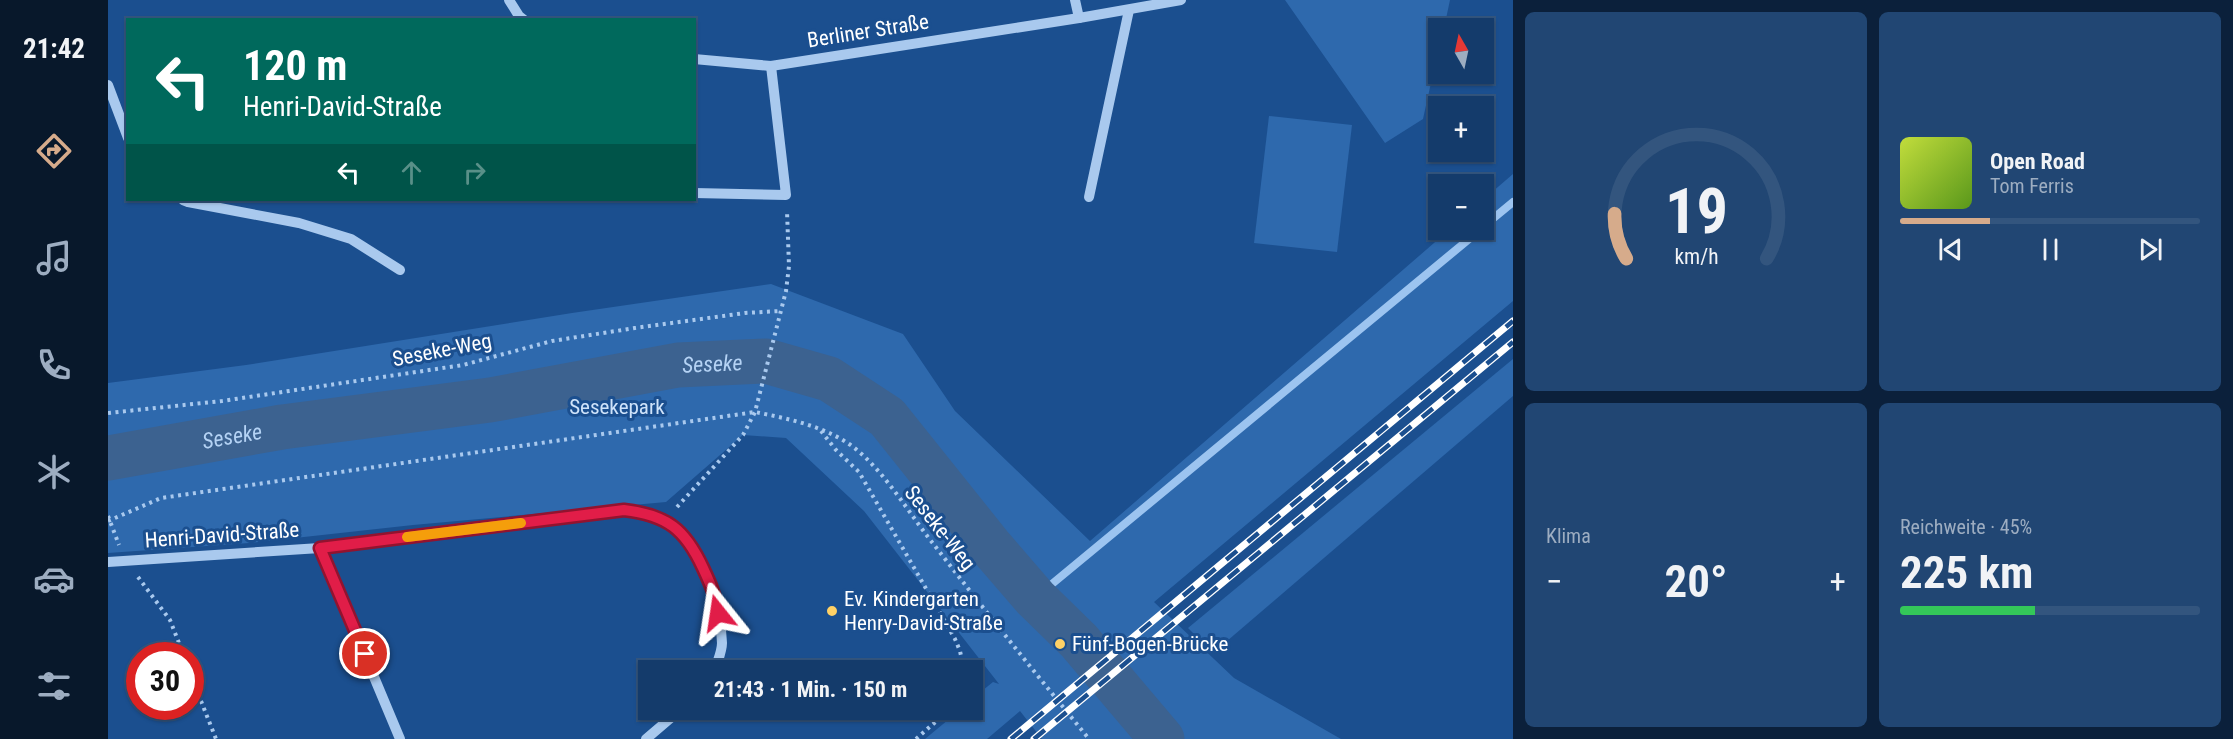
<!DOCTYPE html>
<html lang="de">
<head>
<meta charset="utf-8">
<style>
	body { margin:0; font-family:"Roboto Condensed",sans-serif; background:#214673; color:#f1f3f6; height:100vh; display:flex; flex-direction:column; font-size:22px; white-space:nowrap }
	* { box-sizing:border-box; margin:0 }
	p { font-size:20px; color:#9dadc1 }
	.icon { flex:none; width:33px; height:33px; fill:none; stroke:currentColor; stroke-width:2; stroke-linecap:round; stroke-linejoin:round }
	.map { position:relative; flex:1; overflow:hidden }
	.sheet { display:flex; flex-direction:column; gap:12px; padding:12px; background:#0b203b; width:720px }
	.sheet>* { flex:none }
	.top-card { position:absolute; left:18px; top:18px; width:570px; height:183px; border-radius:0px; box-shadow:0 2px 4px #0004,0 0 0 2px #33557e; background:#00695c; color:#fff; overflow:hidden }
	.needle { width:39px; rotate:351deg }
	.tools { position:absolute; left:1320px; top:18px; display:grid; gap:12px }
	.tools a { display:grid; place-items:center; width:66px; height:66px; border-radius:0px; background:#143b6b; box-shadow:0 2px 4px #0004,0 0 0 2px #33557e; font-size:30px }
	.speed { position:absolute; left:18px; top:642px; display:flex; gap:12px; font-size:30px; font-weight:700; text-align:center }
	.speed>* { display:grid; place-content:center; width:78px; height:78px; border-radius:50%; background:#143b6b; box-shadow:0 2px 4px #0004,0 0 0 2px #33557e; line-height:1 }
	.speed .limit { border:9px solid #d22; background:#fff; color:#111 }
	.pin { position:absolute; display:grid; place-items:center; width:51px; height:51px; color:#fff; margin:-26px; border:3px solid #fff; border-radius:50%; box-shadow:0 2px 6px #0007 }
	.me { position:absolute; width:66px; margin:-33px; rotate:345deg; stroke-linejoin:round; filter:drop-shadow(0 0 4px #0008) }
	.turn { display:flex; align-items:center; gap:21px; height:126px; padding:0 18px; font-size:27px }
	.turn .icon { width:78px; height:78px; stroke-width:2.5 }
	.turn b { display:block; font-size:42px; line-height:51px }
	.lanes { display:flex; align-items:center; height:57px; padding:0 18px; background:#0003; justify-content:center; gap:30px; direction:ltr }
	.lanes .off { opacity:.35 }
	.big { font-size:45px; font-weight:700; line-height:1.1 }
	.sheet .tile { flex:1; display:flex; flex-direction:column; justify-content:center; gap:9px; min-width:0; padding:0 21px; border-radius:9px; background:#214673 }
	.sheet .dial { align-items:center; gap:0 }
	.dial svg { height:156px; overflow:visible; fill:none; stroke:#33557e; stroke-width:7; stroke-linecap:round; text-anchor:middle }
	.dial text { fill:#f1f3f6; stroke:none }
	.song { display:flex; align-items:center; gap:18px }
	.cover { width:72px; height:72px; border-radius:9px; background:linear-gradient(135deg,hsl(70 70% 55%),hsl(90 70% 35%)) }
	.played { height:6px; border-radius:3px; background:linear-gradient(90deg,#d6ab8b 30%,#33557e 30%) }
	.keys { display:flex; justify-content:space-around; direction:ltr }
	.heat { display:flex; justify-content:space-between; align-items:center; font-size:33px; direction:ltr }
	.charge { height:9px; border-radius:4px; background:linear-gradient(90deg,#34c759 45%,#33557e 0) }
	.sheet .tiles { flex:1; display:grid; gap:12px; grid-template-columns:repeat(2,1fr) }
	.trip { position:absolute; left:530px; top:660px; width:345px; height:60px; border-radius:0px; background:#143b6b; box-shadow:0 2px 4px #0004,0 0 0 2px #33557e; font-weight:700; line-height:60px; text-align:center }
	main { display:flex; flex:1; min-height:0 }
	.tab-bar { display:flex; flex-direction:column; width:108px; justify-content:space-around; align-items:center; background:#08182b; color:#9dadc1 }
	.tab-bar .icon { width:42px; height:42px }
	.tab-bar .active { color:#d6ab8b }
	.tab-bar b { font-size:27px; color:#f1f3f6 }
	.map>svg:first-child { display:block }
	.green { fill:#2e69ad }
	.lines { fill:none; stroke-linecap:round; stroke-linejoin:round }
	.stream { stroke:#9cc4f0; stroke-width:8 }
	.river { stroke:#3c6290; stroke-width:45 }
	.path { stroke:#a9c9ee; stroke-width:4; stroke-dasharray:3 4.5; stroke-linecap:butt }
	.minor { stroke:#a9c9ee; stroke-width:10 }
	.rail-casing { stroke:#fff; stroke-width:7 }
	.rail { stroke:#1b4f8f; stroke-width:4.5; stroke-dasharray:14; stroke-linecap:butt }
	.route-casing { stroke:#92132f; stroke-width:15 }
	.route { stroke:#e11d48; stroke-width:10 }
	.slow { stroke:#f59e0b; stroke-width:10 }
	.poi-dot { fill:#ffd166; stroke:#1b4f8f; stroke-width:2 }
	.labels { text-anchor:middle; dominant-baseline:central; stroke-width:6; stroke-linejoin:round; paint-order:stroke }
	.street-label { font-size:21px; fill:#fff; stroke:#1b4f8f }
	.park-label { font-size:21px; fill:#cfe3fa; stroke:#1b4f8f }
	.poi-label { font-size:21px; fill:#fff; stroke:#1b4f8f; text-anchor:start }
	.water-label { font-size:22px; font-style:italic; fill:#b5d3f5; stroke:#1b4f8f }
</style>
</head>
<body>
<main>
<nav class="tab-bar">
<b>21:42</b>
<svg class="icon active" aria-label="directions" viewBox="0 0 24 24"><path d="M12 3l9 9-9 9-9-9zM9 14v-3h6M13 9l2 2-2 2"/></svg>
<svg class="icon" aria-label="music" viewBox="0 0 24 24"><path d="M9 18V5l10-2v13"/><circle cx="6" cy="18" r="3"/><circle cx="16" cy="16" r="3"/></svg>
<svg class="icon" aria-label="phone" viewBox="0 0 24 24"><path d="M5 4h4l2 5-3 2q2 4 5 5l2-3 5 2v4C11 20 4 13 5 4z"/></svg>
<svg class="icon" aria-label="climate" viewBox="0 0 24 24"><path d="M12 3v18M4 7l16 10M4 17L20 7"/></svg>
<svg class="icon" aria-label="car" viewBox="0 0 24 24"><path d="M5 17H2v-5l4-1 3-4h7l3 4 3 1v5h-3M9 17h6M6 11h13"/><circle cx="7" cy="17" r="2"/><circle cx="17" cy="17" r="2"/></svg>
<svg class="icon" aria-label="filters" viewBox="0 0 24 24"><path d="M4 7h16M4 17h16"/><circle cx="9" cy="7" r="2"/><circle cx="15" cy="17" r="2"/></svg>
</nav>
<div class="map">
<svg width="1405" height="739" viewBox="0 0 1405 739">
	<rect width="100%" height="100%" fill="#1b4f8f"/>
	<g class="green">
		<path d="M 1177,0 L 1342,0 L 1336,28 L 1330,28 L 1330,51 L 1315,119 L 1277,143 Z"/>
		<path d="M 1161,116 L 1244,125 L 1229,252 L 1146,243 Z"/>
		<path d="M 1405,174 L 1405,301 L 1046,602 L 1126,678 L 1233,739 L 934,739 L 912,711 L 879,739 L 817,739 L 852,710 L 864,710 L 864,699 L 885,682 L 891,684 L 756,511 L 678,438 L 635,435 L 558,502 L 305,525 L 141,543 L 0,553 L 0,383 L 138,365 L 464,313 L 663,284 L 795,334 L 847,411 L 982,541 L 1341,230 L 1376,230 L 1376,199 Z"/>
		<path d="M 1405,359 L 1405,396 L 1105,653 L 1080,628 Z"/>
	</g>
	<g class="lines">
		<g class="stream">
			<path d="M 1376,226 L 1405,202"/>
			<path d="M 927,598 L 1372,230"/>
		</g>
		<path class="river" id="s1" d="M 0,458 L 174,427 L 382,400 L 570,365 L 658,361 L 721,379 L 779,417 L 883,547 L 927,598 L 971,641 L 1054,739"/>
		<g class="path">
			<path d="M 0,413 L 114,401 L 355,365 L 444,341 L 527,328 L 637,313 L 673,311"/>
			<path d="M 713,431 L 728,450 L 751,472 L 847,639 L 852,651 L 856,670"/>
			<path d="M 569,507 L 635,435 L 647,412 L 678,291 L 681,266 L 679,211"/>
			<path d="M 0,516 L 11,545"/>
			<path d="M 0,521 L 53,498 L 647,412 C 682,419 721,427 749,450 C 780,476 802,515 827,546 C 877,611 929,675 981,739"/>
			<path d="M 30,577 L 62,620 L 76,656"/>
			<path d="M 82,673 L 108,739"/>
			<path d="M 808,739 L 841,710"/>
		</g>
		<g class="minor">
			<path d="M 401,0 L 411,16 L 416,20"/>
			<path d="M 967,0 L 971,18"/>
			<path d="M 586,59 L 663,66 L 971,18 L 1073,0"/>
			<path d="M 0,85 L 20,138"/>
			<path d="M 586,193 L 678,195 L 663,66"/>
			<path d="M 981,197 L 1021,10"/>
			<path d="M 75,200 L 80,202 L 191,223 L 243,239 L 292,270"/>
			<path d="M 212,548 L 292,739"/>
			<path d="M 0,562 L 212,548 L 516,510 C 530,512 544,513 557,520 C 594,540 613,604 614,643 C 614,652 609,662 607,670"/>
			<path d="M 538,739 L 572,710"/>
		</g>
		<defs>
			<g id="rail">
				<path d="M 903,739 L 1405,321"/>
				<path d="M 926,739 L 1405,342"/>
			</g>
		</defs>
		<use href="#rail" class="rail-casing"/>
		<use href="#rail" class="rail"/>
	</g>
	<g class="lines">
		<defs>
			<path id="route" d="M 257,654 L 212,548 L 516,510 C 559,515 577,529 595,568 C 602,583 608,596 610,613"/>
		</defs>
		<use href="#route" class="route-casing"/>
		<use href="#route" class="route"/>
		<path class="slow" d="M 299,537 L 413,523"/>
	</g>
	<g class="poi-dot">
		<circle cx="724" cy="611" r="6"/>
		<circle cx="952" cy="644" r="6"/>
	</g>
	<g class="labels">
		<g class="street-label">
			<text transform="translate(760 31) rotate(-9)">Berliner Straße</text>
			<text transform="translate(334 350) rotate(-11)">Seseke-Weg</text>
			<text transform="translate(832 528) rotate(52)">Seseke-Weg</text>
			<text transform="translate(114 535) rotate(-4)">Henri-David-Straße</text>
		</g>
		<g class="park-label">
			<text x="509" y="407">Sesekepark</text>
		</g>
		<g class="poi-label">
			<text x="736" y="599">Ev. Kindergarten<tspan x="736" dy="24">Henry-David-Straße</tspan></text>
			<text x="964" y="644">Fünf-Bogen-Brücke</text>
		</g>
		<g class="water-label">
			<text stroke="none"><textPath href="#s1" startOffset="612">Seseke</textPath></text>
			<text stroke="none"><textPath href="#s1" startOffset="126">Seseke</textPath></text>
		</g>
	</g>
</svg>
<div class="tools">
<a><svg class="needle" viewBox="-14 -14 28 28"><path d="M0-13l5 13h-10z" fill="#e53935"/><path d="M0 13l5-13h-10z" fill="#9dadc1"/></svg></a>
<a>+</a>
<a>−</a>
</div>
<div class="speed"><div class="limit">30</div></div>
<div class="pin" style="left:257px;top:654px;background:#d93025"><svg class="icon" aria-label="arrive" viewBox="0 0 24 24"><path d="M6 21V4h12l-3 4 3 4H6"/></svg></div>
<svg class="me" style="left:610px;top:613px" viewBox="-20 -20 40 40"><path d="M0-17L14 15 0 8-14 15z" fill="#e11d48" stroke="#fff" stroke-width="4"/></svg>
<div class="trip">21:43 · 1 Min. · 150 m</div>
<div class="top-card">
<div class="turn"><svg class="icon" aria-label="left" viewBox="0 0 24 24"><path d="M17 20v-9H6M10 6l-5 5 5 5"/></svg><div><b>120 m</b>Henri-David-Straße</div></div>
<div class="lanes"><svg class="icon" aria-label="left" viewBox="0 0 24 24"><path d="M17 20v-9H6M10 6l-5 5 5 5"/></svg><svg class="icon off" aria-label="ahead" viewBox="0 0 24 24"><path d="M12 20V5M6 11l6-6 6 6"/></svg><svg class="icon off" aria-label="right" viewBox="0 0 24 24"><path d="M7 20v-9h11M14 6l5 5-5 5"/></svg></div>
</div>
</div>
<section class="sheet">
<div class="tiles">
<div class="tile dial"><svg viewBox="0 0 100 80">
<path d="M14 69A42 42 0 1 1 86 69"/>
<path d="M14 69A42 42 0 0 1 8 46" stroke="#d6ab8b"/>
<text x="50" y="56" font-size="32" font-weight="700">19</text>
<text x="50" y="72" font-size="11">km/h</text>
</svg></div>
<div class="tile">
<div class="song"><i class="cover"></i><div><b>Open Road</b><p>Tom Ferris</p></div></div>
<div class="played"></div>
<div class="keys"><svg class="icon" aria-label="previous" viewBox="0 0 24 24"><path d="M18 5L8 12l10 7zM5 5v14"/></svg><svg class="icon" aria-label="pause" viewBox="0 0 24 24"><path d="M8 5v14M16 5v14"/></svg><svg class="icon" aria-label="next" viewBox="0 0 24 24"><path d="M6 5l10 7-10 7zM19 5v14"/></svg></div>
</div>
<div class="tile"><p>Klima</p>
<div class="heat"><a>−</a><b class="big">20°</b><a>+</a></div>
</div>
<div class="tile"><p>Reichweite · 45%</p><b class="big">225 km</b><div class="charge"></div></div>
</div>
</section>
</main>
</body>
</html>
